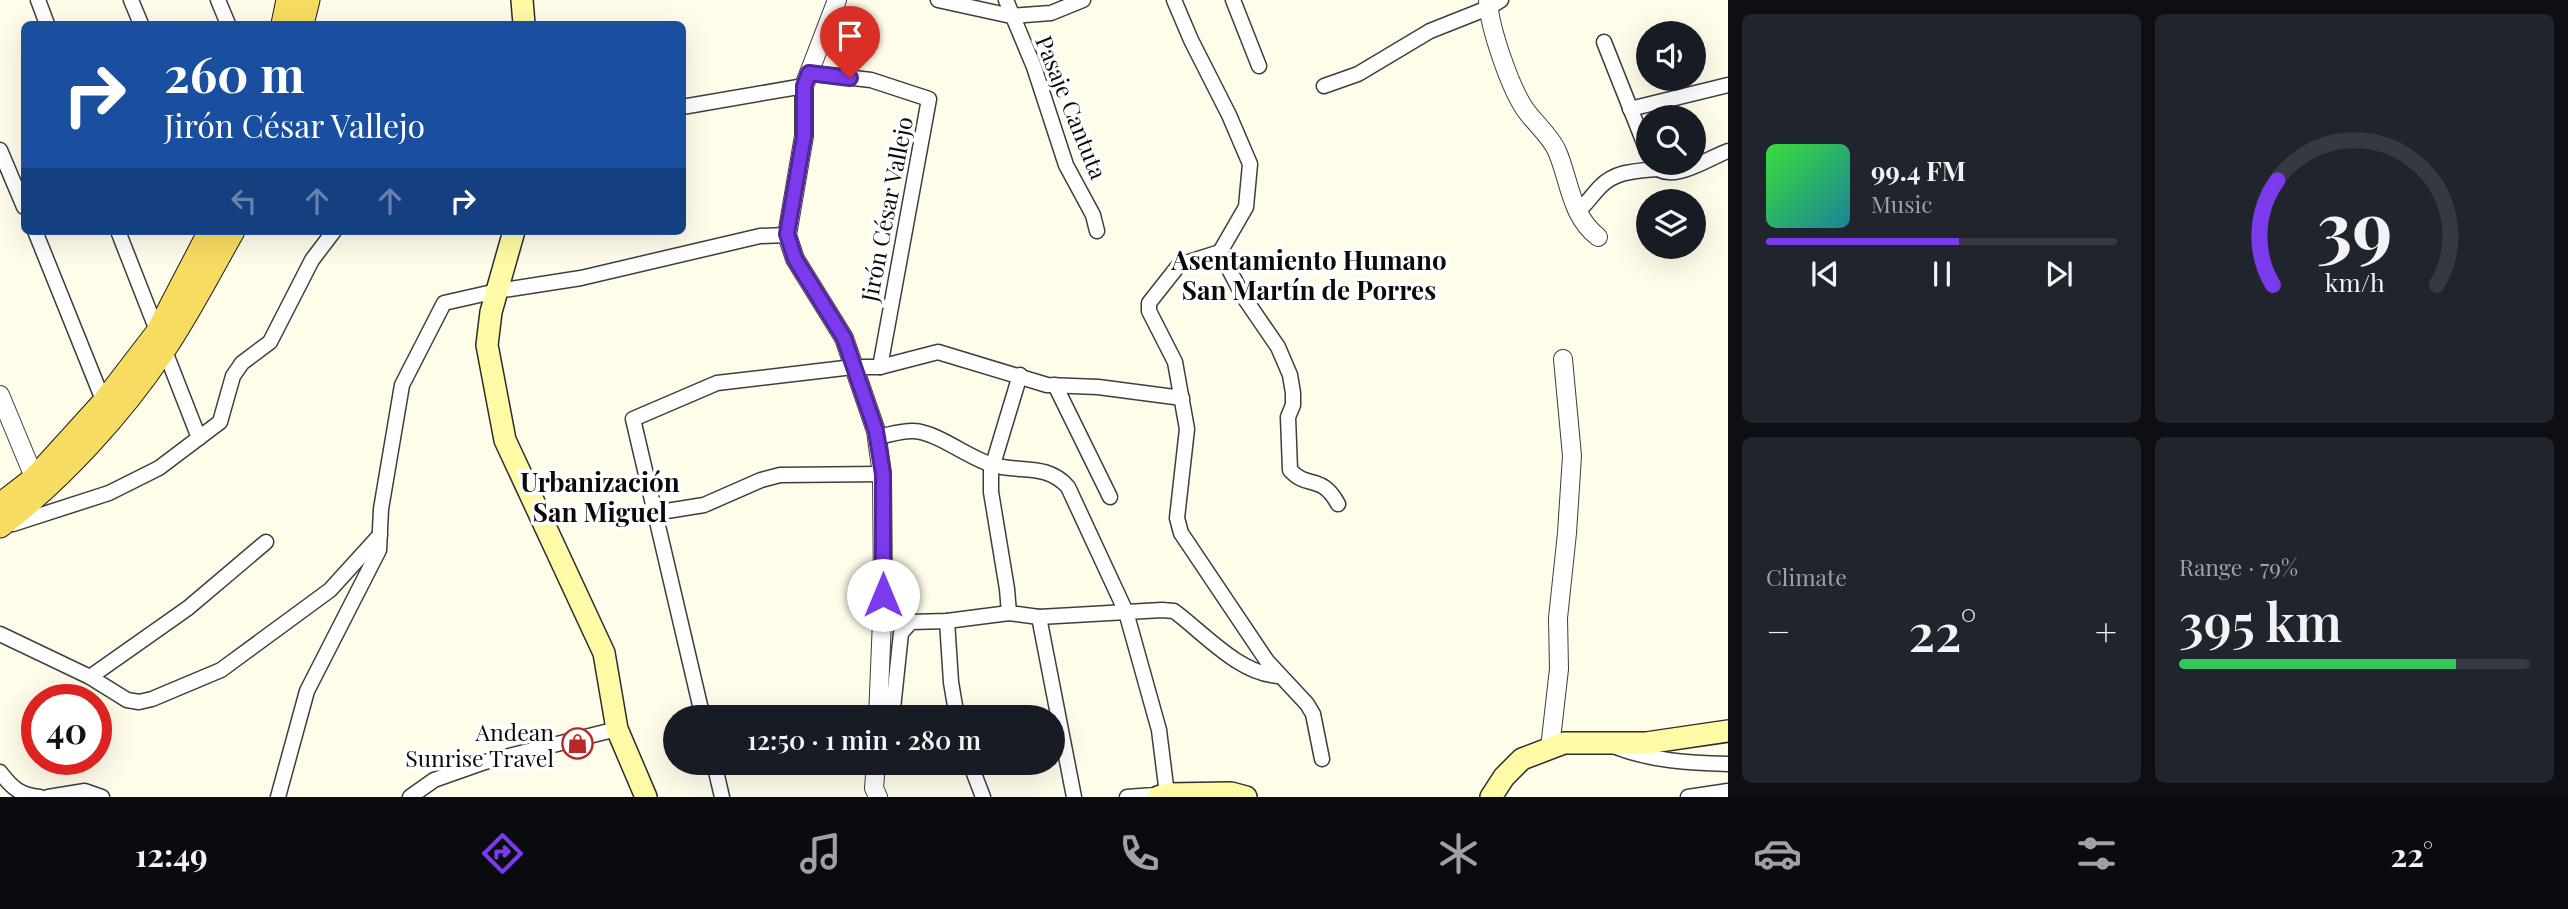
<!DOCTYPE html>
<html lang="en">
<head>
<meta charset="utf-8">
<style>
	body { margin:0; font-family:"Playfair Display",serif; background:#20242c; color:#f1f3f6; height:100vh; display:flex; flex-direction:column; font-size:26px; white-space:nowrap }
	* { box-sizing:border-box; margin:0 }
	p { font-size:23px; color:#9ea1a6 }
	.icon { flex:none; width:38px; height:38px; fill:none; stroke:currentColor; stroke-width:2; stroke-linecap:round; stroke-linejoin:round }
	.map { position:relative; flex:1; overflow:hidden }
	.panel { display:flex; flex-direction:column; gap:14px; padding:14px; background:#0d0f14; width:840px }
	.panel>* { flex:none }
	.top-card { position:absolute; left:21px; top:21px; width:665px; height:214px; border-radius:10px; box-shadow:0 7px 28px #0002; background:#1a4fa0; color:#fff; overflow:hidden }
	.buttons { position:absolute; left:1636px; top:21px; display:grid; gap:14px }
	.buttons a { display:grid; place-items:center; width:70px; height:70px; border-radius:50%; background:#171b24; box-shadow:0 7px 28px #0002; font-size:35px }
	.speed { position:absolute; left:21px; top:684px; display:flex; gap:14px; font-size:35px; font-weight:700; text-align:center }
	.speed>* { display:grid; place-content:center; width:91px; height:91px; border-radius:50%; background:#171b24; box-shadow:0 7px 28px #0002; line-height:1 }
	.speed .limit { border:10px solid #d22; background:#fff; color:#111 }
	.pin { position:absolute; display:grid; place-items:center; width:60px; height:60px; color:#fff; margin:-72px -30px; border-radius:50% 50% 50% 0; rotate:-45deg; box-shadow:0 0 7px #0007 }
	.pin .icon { rotate:45deg }
	.me { position:absolute; width:77px; margin:-38px; rotate:0deg; stroke-linejoin:round; filter:drop-shadow(0 0 5px #0008) }
	.turn { display:flex; align-items:center; gap:24px; height:147px; padding:0 28px; font-size:32px }
	.turn .icon { width:91px; height:91px; stroke-width:2.5 }
	.turn b { display:block; font-size:49px; line-height:60px }
	.lanes { display:flex; align-items:center; height:66px; padding:0 28px; background:#0003; justify-content:center; gap:35px; direction:ltr }
	.lanes .off { opacity:.35 }
	.big { font-size:52px; font-weight:600; line-height:1.1 }
	.panel .card { flex:1; display:flex; flex-direction:column; justify-content:center; gap:10px; min-width:0; padding:0 24px; border-radius:10px; background:#20242c }
	.panel .dial { align-items:center; gap:0 }
	.dial svg { height:182px; overflow:visible; fill:none; stroke:#363941; stroke-width:7; stroke-linecap:round; text-anchor:middle }
	.dial text { fill:#f1f3f6; stroke:none }
	.song { display:flex; align-items:center; gap:21px }
	.cover { width:84px; height:84px; border-radius:10px; background:linear-gradient(135deg,hsl(120 70% 55%),hsl(190 70% 35%)) }
	.played { height:7px; border-radius:4px; background:linear-gradient(90deg,#7c3aed 55%,#363941 55%) }
	.keys { display:flex; justify-content:space-around; direction:ltr }
	.heat { display:flex; justify-content:space-between; align-items:center; font-size:38px; direction:ltr }
	.charge { height:10px; border-radius:5px; background:linear-gradient(90deg,#34c759 79%,#363941 0) }
	.panel .tiles { flex:1; display:grid; gap:14px; grid-template-columns:repeat(2,1fr) }
	.trip { position:absolute; left:663px; top:705px; width:402px; height:70px; border-radius:35px; background:#171b24; box-shadow:0 7px 28px #0002; font-weight:600; line-height:70px; text-align:center }
	.tab-bar { display:flex; height:112px; justify-content:space-around; align-items:center; background:#090b0e; color:#9ea1a6 }
	.tab-bar .icon { width:49px; height:49px }
	.tab-bar .on { color:#7c3aed }
	.tab-bar b { font-size:32px; color:#f1f3f6 }
	main { display:flex; flex:1; min-height:0 }
	.map>svg:first-child { display:block }
	.lines { fill:none; stroke-linecap:round; stroke-linejoin:round }
	.minor-casing { stroke:#3e3e3e; stroke-width:17 }
	.tertiary-casing { stroke:#3e3e3e; stroke-width:20 }
	.secondary-casing { stroke:#2d2d2d; stroke-width:24 }
	.primary-casing { stroke:#1c1c1c; stroke-width:25 }
	.minor { stroke:#fff; stroke-width:14 }
	.tertiary { stroke:#fff; stroke-width:18 }
	.secondary { stroke:#fefaa5; stroke-width:21 }
	.primary { stroke:#f7dc62; stroke-width:23 }
	.route-casing { stroke:#51269a; stroke-width:18 }
	.route { stroke:#7c3aed; stroke-width:12 }
	.labels { text-anchor:middle; dominant-baseline:central; stroke-width:7; stroke-linejoin:round; paint-order:stroke }
	.street-label { font-size:23px; fill:#0b0b0b; stroke:#fff }
	.poi-label { font-size:23px; fill:#0b0b0b; stroke:#fff; text-anchor:end }
	.quarter-label { font-size:26px; font-weight:bold; fill:#0b0b0b; stroke:#fff }
</style>
</head>
<body>
<main>
<div class="map">
<svg width="1728" height="797" viewBox="0 0 1728 797">
	<rect width="100%" height="100%" fill="#fffcea"/>
	<g class="lines">
		<defs>
			<g id="minor">
				<path d="M 38,0 L 47,24"/>
				<path d="M 131,0 L 141,24"/>
				<path d="M 218,0 L 228,24"/>
				<path d="M 938,0 L 1011,16 L 1051,13 L 1083,0"/>
				<path d="M 1006,0 L 1034,67 L 1066,165 L 1093,215 L 1097,231"/>
				<path d="M 1174,0 L 1191,40 L 1229,115 L 1250,164 L 1246,207 L 1220,252"/>
				<path d="M 1233,0 L 1259,66"/>
				<path d="M 1604,42 L 1648,153"/>
				<path d="M 809,73 L 871,80 L 929,99 L 880,367"/>
				<path d="M 1324,86 L 1358,74 L 1430,31 L 1488,8 L 1501,0"/>
				<path d="M 682,107 L 804,86"/>
				<path d="M 1630,109 L 1728,85"/>
				<path d="M 0,150 L 24,207"/>
				<path d="M 1653,164 C 1669,186 1708,158 1728,151"/>
				<path d="M 1577,212 C 1586,205 1592,195 1600,187 C 1615,171 1636,171 1657,169"/>
				<path d="M 35,231 L 105,405"/>
				<path d="M 118,231 L 199,438"/>
				<path d="M 1220,252 L 1179,265 L 1149,303 L 1149,311 L 1175,362 L 1187,429 L 1177,518 L 1181,533 L 1267,661 L 1307,704 L 1313,714 L 1322,759"/>
				<path d="M 1220,252 L 1243,296 L 1278,347 L 1290,375 L 1293,393 L 1293,405 L 1288,417 L 1290,470 C 1308,490 1321,473 1338,504"/>
				<path d="M 1055,385 L 1110,497"/>
				<path d="M 877,437 C 889,435 903,430 914,431 C 937,432 970,459 993,465 C 1021,473 1047,463 1068,487 L 1126,612 L 1159,730 L 1167,794 L 1127,797"/>
				<path d="M 654,513 L 704,505 L 761,480 L 780,475 L 882,474"/>
				<path d="M 7,522 L 13,524 L 109,493 L 159,468 L 220,422 L 233,376 L 242,363 L 270,342 L 312,260 L 334,231"/>
				<path d="M 1009,613 L 1007,589 L 991,492 L 991,471 L 1020,375"/>
				<path d="M 1039,617 L 1074,797"/>
				<path d="M 947,621 L 951,682 L 957,718"/>
				<path d="M 0,634 L 90,677 L 127,700 L 139,702 L 152,699 L 221,670 L 330,590 L 380,535"/>
				<path d="M 90,677 L 188,608 L 266,542"/>
				<path d="M 703,718 L 633,419 L 717,383 L 853,367 L 880,367 L 938,352 L 1047,385 L 1098,387 L 1182,398"/>
				<path d="M 892,718 L 901,633 L 911,622 L 947,621 L 1009,613 L 1039,617 L 1162,610 L 1174,611 C 1205,634 1238,673 1278,676"/>
				<path d="M 1616,747 C 1652,761 1690,763 1728,764"/>
				<path d="M 714,763 L 722,797"/>
				<path d="M 970,763 L 983,797"/>
				<path d="M 0,772 C 12,788 20,795 40,797"/>
				<path d="M 48,797 L 85,791 L 102,797"/>
				<path d="M 278,797 L 307,691 L 379,550 L 381,509 L 402,385 L 444,303 L 497,291 L 581,278 L 760,236 L 787,235"/>
				<path d="M 410,797 L 434,780 L 485,762 L 617,729"/>
				<path d="M 1688,797 L 1728,791"/>
			</g>
			<g id="tertiary">
				<path d="M 837,0 L 804,86 L 804,136 L 787,235 L 795,259 L 844,338 L 876,431 L 882,474 L 883,595 L 878,718"/>
				<path d="M 1488,0 C 1489,27 1511,91 1527,112 C 1536,124 1551,137 1557,151 C 1570,181 1570,215 1598,237"/>
				<path d="M 0,395 L 39,489"/>
				<path d="M 1550,748 L 1559,669 L 1558,618 L 1567,533 L 1572,456 L 1563,359"/>
				<path d="M 876,763 L 874,788 L 878,797"/>
			</g>
			<g id="secondary">
				<path d="M 522,0 L 524,24"/>
				<path d="M 514,231 L 491,312 L 487,345 L 505,440 L 604,653 L 617,729 L 646,797"/>
				<path d="M 1158,797 L 1167,794 L 1231,793 L 1246,797"/>
				<path d="M 1491,797 L 1504,777 L 1522,759 L 1564,743 L 1646,743 L 1728,731"/>
			</g>
			<g id="primary">
				<path d="M 283,24 L 288,0"/>
				<path d="M 302,24 L 308,0"/>
				<path d="M 0,505 L 35,478 L 104,402 L 157,333 L 210,231"/>
				<path d="M 0,526 C 60,480 121,414 163,351 C 189,313 210,271 233,231"/>
			</g>
		</defs>
		<use href="#minor" class="minor-casing"/>
		<use href="#tertiary" class="tertiary-casing"/>
		<use href="#secondary" class="secondary-casing"/>
		<use href="#primary" class="primary-casing"/>
		<use href="#minor" class="minor"/>
		<use href="#tertiary" class="tertiary"/>
		<use href="#secondary" class="secondary"/>
		<use href="#primary" class="primary"/>
	</g>
	<g class="lines">
		<defs>
			<path id="route" d="M 850,78 L 809,73 L 804,86 L 804,136 L 787,234 L 795,259 L 844,338 L 876,431 L 883,474 L 883,595"/>
		</defs>
		<use href="#route" class="route-casing"/>
		<use href="#route" class="route"/>
	</g>
	<defs>
		<symbol id="shop-ring" viewBox="-11 -11 22 22"><circle r="9.5" fill="#fff" stroke="#b82826" stroke-width="1.5"/><path d="M-5-2.5h2.3a2.7 3.5 0 0 1 5.4 0H5L5.5 6h-11ZM-1.5-2.5h3a1.5 2.3 0 0 0-3 0Z" fill="#b82826"/></symbol>
	</defs>
	<g fill-rule="evenodd">
		<use href="#shop-ring" x="560" y="726" width="35" height="35"/>
	</g>
	<g class="labels">
		<g class="street-label">
			<text transform="translate(1072 107) rotate(68)">Pasaje Cantuta</text>
			<text transform="translate(886 209) rotate(-79)">Jirón César Vallejo</text>
		</g>
		<g class="poi-label">
			<text x="554" y="731">Andean<tspan x="554" dy="26">Sunrise Travel</tspan></text>
		</g>
		<g class="quarter-label">
			<text x="1309" y="259">Asentamiento Humano<tspan x="1309" dy="30">San Martín de Porres</tspan></text>
			<text x="600" y="481">Urbanización<tspan x="600" dy="30">San Miguel</tspan></text>
		</g>
	</g>
</svg>
<div class="buttons">
<a><svg class="icon" aria-label="sound" viewBox="0 0 24 24"><path d="M4 9h4l5-4v14l-5-4H4zM17 9q2 3 0 6"/></svg></a>
<a><svg class="icon" aria-label="search" viewBox="0 0 24 24"><circle cx="10" cy="10" r="6"/><path d="M15 15l6 6"/></svg></a>
<a><svg class="icon" aria-label="layers" viewBox="0 0 24 24"><path d="M12 4l9 5-9 5-9-5zM3 14l9 5 9-5"/></svg></a>
</div>
<div class="speed"><div class="limit">40</div></div>
<div class="pin" style="left:850px;top:78px;background:#d93025"><svg class="icon" aria-label="arrive" viewBox="0 0 24 24"><path d="M6 21V4h12l-3 4 3 4H6"/></svg></div>
<svg class="me" style="left:883px;top:595px" viewBox="-20 -20 40 40"><circle r="19" fill="#fff"/><path d="M0-13L10 11 0 6-10 11z" fill="#7c3aed"/></svg>
<div class="trip">12:50 · 1 min · 280 m</div>
<div class="top-card">
<div class="turn"><svg class="icon" aria-label="right" viewBox="0 0 24 24"><path d="M7 20v-9h11M14 6l5 5-5 5"/></svg><div><b>260 m</b>Jirón César Vallejo</div></div>
<div class="lanes"><svg class="icon off" aria-label="left" viewBox="0 0 24 24"><path d="M17 20v-9H6M10 6l-5 5 5 5"/></svg><svg class="icon off" aria-label="ahead" viewBox="0 0 24 24"><path d="M12 20V5M6 11l6-6 6 6"/></svg><svg class="icon off" aria-label="ahead" viewBox="0 0 24 24"><path d="M12 20V5M6 11l6-6 6 6"/></svg><svg class="icon" aria-label="right" viewBox="0 0 24 24"><path d="M7 20v-9h11M14 6l5 5-5 5"/></svg></div>
</div>
</div>
<section class="panel">
<div class="tiles">
<div class="card">
<div class="song"><i class="cover"></i><div><b>99.4 FM</b><p>Music</p></div></div>
<div class="played"></div>
<div class="keys"><svg class="icon" aria-label="previous" viewBox="0 0 24 24"><path d="M18 5L8 12l10 7zM5 5v14"/></svg><svg class="icon" aria-label="pause" viewBox="0 0 24 24"><path d="M8 5v14M16 5v14"/></svg><svg class="icon" aria-label="next" viewBox="0 0 24 24"><path d="M6 5l10 7-10 7zM19 5v14"/></svg></div>
</div>
<div class="card dial"><svg viewBox="0 0 100 80">
<path d="M14 69A42 42 0 1 1 86 69"/>
<path d="M14 69A42 42 0 0 1 16 23" stroke="#7c3aed"/>
<text x="50" y="56" font-size="32" font-weight="700">39</text>
<text x="50" y="72" font-size="11">km/h</text>
</svg></div>
<div class="card"><p>Climate</p>
<div class="heat"><a>−</a><b class="big">22°</b><a>+</a></div>
</div>
<div class="card"><p>Range · 79%</p><b class="big">395 km</b><div class="charge"></div></div>
</div>
</section>
</main>
<nav class="tab-bar">
<b>12:49</b>
<svg class="icon on" aria-label="directions" viewBox="0 0 24 24"><path d="M12 3l9 9-9 9-9-9zM9 14v-3h6M13 9l2 2-2 2"/></svg>
<svg class="icon" aria-label="music" viewBox="0 0 24 24"><path d="M9 18V5l10-2v13"/><circle cx="6" cy="18" r="3"/><circle cx="16" cy="16" r="3"/></svg>
<svg class="icon" aria-label="phone" viewBox="0 0 24 24"><path d="M5 4h4l2 5-3 2q2 4 5 5l2-3 5 2v4C11 20 4 13 5 4z"/></svg>
<svg class="icon" aria-label="climate" viewBox="0 0 24 24"><path d="M12 3v18M4 7l16 10M4 17L20 7"/></svg>
<svg class="icon" aria-label="car" viewBox="0 0 24 24"><path d="M5 17H2v-5l4-1 3-4h7l3 4 3 1v5h-3M9 17h6M6 11h13"/><circle cx="7" cy="17" r="2"/><circle cx="17" cy="17" r="2"/></svg>
<svg class="icon" aria-label="filters" viewBox="0 0 24 24"><path d="M4 7h16M4 17h16"/><circle cx="9" cy="7" r="2"/><circle cx="15" cy="17" r="2"/></svg>
<b>22°</b>
</nav>
</body>
</html>
